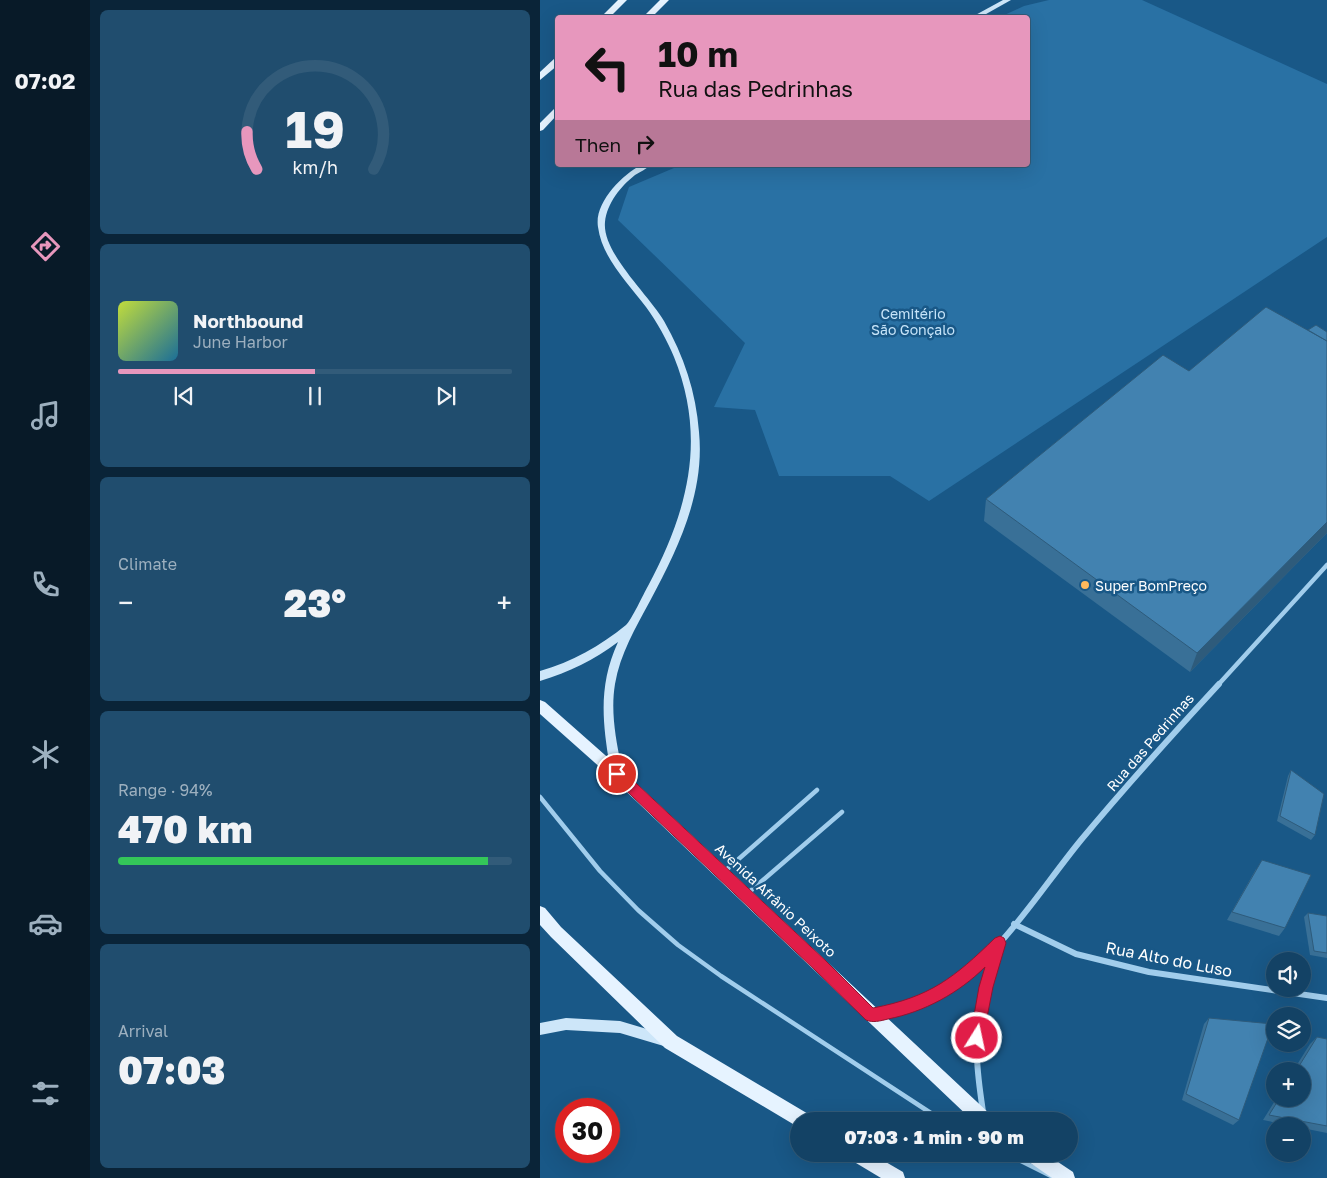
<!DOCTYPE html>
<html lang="en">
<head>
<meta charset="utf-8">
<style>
	body { margin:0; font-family:"Golos Text",sans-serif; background:#204d6e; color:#f1f3f6; height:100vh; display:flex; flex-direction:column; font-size:19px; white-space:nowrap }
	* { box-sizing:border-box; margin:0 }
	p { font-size:16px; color:#9db0bf }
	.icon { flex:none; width:28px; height:28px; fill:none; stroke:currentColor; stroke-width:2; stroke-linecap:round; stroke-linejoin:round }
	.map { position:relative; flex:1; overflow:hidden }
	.panel { display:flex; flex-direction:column; gap:10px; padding:10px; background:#0a2438; width:450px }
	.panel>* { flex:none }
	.top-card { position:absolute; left:15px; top:15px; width:475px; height:152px; border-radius:5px; box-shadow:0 5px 20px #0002,0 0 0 1px #325b79; background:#e797bd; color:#111; overflow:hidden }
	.buttons { position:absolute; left:726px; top:952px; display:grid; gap:10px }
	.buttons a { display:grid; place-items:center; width:45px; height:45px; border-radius:50%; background:#134265; box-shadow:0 5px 20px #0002,0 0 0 1px #325b79; font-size:25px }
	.speed { position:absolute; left:15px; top:1098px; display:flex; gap:10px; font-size:25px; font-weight:700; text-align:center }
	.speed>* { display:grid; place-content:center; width:65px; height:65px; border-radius:50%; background:#134265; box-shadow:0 5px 20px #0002,0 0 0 1px #325b79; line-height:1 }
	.speed .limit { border:8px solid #d22; background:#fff; color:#111 }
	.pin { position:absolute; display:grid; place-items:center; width:42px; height:42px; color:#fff; margin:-21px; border:2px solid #fff; border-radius:50%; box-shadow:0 1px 5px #0007 }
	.me { position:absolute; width:55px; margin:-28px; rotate:10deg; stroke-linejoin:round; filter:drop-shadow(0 0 4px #0008) }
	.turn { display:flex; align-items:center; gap:18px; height:105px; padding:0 20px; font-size:22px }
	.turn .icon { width:65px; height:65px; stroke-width:2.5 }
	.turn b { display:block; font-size:35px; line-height:42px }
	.then { display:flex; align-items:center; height:48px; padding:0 20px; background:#0003; gap:10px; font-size:19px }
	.big { font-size:38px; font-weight:800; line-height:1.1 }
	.panel .card { flex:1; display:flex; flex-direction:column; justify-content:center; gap:8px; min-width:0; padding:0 18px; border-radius:8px; background:#204d6e }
	.panel .dial { align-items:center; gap:0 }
	.dial svg { height:130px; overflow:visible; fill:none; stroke:#325b79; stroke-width:7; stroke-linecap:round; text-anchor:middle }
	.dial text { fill:#f1f3f6; stroke:none }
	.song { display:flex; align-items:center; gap:15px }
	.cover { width:60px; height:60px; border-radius:8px; background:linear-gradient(135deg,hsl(70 70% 55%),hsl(200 70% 35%)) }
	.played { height:5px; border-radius:2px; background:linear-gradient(90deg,#e797bd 50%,#325b79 50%) }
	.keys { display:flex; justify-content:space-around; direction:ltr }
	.heat { display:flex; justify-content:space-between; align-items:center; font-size:28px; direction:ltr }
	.charge { height:8px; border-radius:4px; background:linear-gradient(90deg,#34c759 94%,#325b79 0) }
	.trip { position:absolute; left:250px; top:1112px; width:288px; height:50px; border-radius:25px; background:#134265; box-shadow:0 5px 20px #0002,0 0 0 1px #325b79; font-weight:800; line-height:50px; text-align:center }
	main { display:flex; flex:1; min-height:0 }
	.tabs { display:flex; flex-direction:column; width:90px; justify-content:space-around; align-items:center; background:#081a28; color:#9db0bf }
	.tabs .icon { width:35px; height:35px }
	.tabs .on { color:#e797bd }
	.tabs b { font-size:22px; color:#f1f3f6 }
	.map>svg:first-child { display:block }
	.green { fill:#2971a4 }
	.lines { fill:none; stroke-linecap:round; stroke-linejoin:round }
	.lane { stroke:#a1cdec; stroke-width:4.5 }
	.street-far1 { stroke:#a1cdec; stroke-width:4.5 }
	.street { stroke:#a1cdec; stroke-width:6 }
	.secondary { fill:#cde6f9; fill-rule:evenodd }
	.primary { fill:#e6f3ff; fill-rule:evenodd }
	.wall { fill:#397097 }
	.shaded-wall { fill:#2e5b7b }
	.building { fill:#4282b0; stroke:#2e5b7b }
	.route { fill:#e11d48; stroke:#92132f }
	.poi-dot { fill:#ffb95c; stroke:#195887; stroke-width:2 }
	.labels { text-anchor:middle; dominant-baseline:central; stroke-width:5; stroke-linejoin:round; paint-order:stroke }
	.park-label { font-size:14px; fill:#c6e4f9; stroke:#195887 }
	.poi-label { font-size:14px; fill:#fff; stroke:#195887; text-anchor:start }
	.street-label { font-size:14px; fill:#fff; stroke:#195887 }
	.near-street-label { font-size:16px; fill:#fff; stroke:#195887 }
</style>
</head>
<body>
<main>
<nav class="tabs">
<b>07:02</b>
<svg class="icon on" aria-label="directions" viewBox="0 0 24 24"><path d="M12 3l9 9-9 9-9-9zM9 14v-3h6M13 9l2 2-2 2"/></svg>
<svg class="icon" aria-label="music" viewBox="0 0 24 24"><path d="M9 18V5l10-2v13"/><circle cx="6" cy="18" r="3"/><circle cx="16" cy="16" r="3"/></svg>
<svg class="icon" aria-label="phone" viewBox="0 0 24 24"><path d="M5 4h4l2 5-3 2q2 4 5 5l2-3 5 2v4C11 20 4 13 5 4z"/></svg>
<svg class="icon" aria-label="climate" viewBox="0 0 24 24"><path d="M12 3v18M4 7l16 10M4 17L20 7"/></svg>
<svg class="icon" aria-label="car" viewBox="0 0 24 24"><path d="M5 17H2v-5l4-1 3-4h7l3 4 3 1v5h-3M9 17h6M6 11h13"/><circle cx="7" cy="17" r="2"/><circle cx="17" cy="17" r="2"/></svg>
<svg class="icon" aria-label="filters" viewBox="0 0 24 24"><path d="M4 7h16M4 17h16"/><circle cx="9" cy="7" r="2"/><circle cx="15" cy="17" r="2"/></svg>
</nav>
<section class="panel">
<div class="card dial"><svg viewBox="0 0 100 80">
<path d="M14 69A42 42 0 1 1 86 69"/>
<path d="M14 69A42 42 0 0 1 8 46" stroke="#e797bd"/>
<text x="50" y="56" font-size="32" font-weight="700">19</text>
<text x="50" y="72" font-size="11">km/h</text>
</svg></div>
<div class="card">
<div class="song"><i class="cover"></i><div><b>Northbound</b><p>June Harbor</p></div></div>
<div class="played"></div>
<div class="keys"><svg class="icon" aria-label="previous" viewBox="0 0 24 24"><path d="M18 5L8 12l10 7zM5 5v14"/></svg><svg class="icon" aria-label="pause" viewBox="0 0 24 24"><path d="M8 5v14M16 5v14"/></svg><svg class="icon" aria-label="next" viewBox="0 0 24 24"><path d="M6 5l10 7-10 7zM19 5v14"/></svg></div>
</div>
<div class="card"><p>Climate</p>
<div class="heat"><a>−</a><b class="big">23°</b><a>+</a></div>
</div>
<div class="card"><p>Range · 94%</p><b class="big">470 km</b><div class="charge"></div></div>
<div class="card"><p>Arrival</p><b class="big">07:03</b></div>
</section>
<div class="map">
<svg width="787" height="1178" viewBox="0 0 787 1178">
	<rect width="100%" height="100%" fill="#195887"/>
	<path class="green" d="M 509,0 L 602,0 L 787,84 L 787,237 L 389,501 L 350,476 L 239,476 L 215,410 L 174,407 L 205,343 L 78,220 L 89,187 L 141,165 L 488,165 L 488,18 L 460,17 L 484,6 Z"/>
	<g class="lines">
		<g class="lane">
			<path d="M 0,797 L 60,871 L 98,910 L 138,945 L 181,976 L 403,1121"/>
			<path d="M 185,871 L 277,790"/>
			<path d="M 208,893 L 302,812"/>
			<path d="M 467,1154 L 515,1178"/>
		</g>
		<path class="street-far1" d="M 678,685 L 787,565"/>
		<g class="street">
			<path d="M 474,924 L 536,954 L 609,972 L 787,998"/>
			<path d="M 335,1014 C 355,1010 375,1006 393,997 C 457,963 496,895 541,840 C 585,787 632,735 679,684"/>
			<path d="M 443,1112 C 440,1090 436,1068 437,1046 C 438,1011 449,977 459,944"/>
		</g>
		<g class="secondary">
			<path d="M 463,0 L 471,0 L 439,18 L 430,18 Z"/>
			<path d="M 101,165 L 111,165 C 106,169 100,172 95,175 C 81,186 67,203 65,222 C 62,253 109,295 124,321 C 144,356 156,392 159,432 C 165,493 138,549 110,601 C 96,627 80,654 75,684 C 70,714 77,745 83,774 L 81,778 L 77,779 L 73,778 L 71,774 C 63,726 57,688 78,642 C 54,660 29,672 0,681 L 0,671 C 32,662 60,646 86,625 C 91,621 104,593 108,586 C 148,511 167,439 134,357 C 127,340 117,322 106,307 C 88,283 62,258 58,227 C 54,203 82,175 101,165 Z"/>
			<path d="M 26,1018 L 80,1021 L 127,1035 L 132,1036 L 133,1041 L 132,1046 L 127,1047 L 80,1033 L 26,1030 L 0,1035 L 0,1023 Z"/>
		</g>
		<g class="primary">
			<path d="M 78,0 L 87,0 L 69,18 L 60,18 Z"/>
			<path d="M 120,0 L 129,0 L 111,18 L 102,18 Z"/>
			<path d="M 15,58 L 18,58 L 18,65 L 0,80 L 0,72 Z"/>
			<path d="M 18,105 L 18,114 L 3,130 L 0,131 L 0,123 Z"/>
			<path d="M 0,700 L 5,702 L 82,770 L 451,1115 L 453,1121 L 433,1121 L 72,778 L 0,714 Z"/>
			<path d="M 0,906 L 5,908 L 21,927 L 137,1036 L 270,1115 L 272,1121 L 259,1121 L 258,1127 L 125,1048 L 11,937 L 0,925 Z"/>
			<path d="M 309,1154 L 332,1154 L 363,1172 L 365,1178 L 341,1178 L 311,1160 Z"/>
			<path d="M 484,1154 L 506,1154 L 533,1172 L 535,1178 L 512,1178 L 486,1160 Z"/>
		</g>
	</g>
	<g class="wall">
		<path d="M 768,330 L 787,332 L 787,533 L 650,672 L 444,521 L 446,499 Z"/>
		<path d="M 751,770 L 775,835 L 771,840 L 737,821 L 748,776 Z"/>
		<path d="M 716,869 L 745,928 L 739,936 L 687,920 Z"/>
		<path d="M 768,913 L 787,916 L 787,958 L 770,955 L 764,917 Z"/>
		<path d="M 669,1018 L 699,1120 L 693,1125 L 642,1100 L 664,1024 Z"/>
		<path d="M 777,1037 L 787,1039 L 787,1133 L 762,1128 L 762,1126 L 752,1126 L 723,1120 L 736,1099 L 762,1099 L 762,1071 L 753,1071 L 770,1044 Z"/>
	</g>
	<path class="shaded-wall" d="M 787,522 L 787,533 L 650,672 L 657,653 Z"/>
	<g class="building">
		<path d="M 726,307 L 787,341 L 787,522 L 657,653 L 446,499 L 623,355 L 649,371 Z"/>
		<path d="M 776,325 L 787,332 L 787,341 L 768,330 Z"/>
		<path d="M 751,770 L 784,794 L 775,835 L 740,816 Z"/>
		<path d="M 722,860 L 771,875 L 745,928 L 692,912 Z"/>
		<path d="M 768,913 L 787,916 L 787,953 L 774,951 Z"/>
		<path d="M 669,1018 L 733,1024 L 699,1120 L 646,1094 Z"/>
		<path d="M 777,1037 L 787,1039 L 787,1126 L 729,1115 L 739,1099 L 762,1099 L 762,1071 L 756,1071 Z"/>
	</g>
	<path class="route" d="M 77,768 L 82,770 L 286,961 L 333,1008 C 390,997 414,978 455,938 L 460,936 L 464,938 L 466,943 L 453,987 L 442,1043 L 437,1045 L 432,1043 L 430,1038 L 439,987 L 445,967 C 419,993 384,1012 348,1019 C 340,1021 333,1023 326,1020 L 276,971 L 73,778 L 71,774 L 73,770 Z"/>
	<circle class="poi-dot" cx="545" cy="585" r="5"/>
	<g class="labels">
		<g class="park-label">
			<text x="373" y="313">Cemitério<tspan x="373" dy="16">São Gonçalo</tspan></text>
		</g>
		<g class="poi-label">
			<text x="555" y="585">Super BomPreço</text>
		</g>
		<g class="street-label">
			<text transform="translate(610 742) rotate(-49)">Rua das Pedrinhas</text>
			<text transform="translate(236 900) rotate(43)">Avenida Afrânio Peixoto</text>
		</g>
		<g class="near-street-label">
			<text transform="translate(629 959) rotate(11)">Rua Alto do Luso</text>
		</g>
	</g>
</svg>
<div class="buttons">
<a><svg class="icon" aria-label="sound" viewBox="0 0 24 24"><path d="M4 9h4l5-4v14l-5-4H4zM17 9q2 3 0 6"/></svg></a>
<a><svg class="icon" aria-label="layers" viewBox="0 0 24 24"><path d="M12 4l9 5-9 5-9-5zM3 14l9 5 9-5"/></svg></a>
<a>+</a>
<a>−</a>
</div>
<div class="speed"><div class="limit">30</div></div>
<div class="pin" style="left:77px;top:774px;background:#d93025"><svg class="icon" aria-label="arrive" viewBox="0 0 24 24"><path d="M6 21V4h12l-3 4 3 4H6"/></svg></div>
<svg class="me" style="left:437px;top:1038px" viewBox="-20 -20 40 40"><circle r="17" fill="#e11d48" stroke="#fff" stroke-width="3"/><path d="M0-11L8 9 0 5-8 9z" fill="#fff"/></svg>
<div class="trip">07:03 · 1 min · 90 m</div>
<div class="top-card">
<div class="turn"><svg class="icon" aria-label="left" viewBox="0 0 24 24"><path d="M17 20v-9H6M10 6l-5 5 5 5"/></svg><div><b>10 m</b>Rua das Pedrinhas</div></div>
<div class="then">Then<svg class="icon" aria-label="right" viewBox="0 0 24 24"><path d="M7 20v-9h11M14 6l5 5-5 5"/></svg></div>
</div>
</div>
</main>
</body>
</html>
